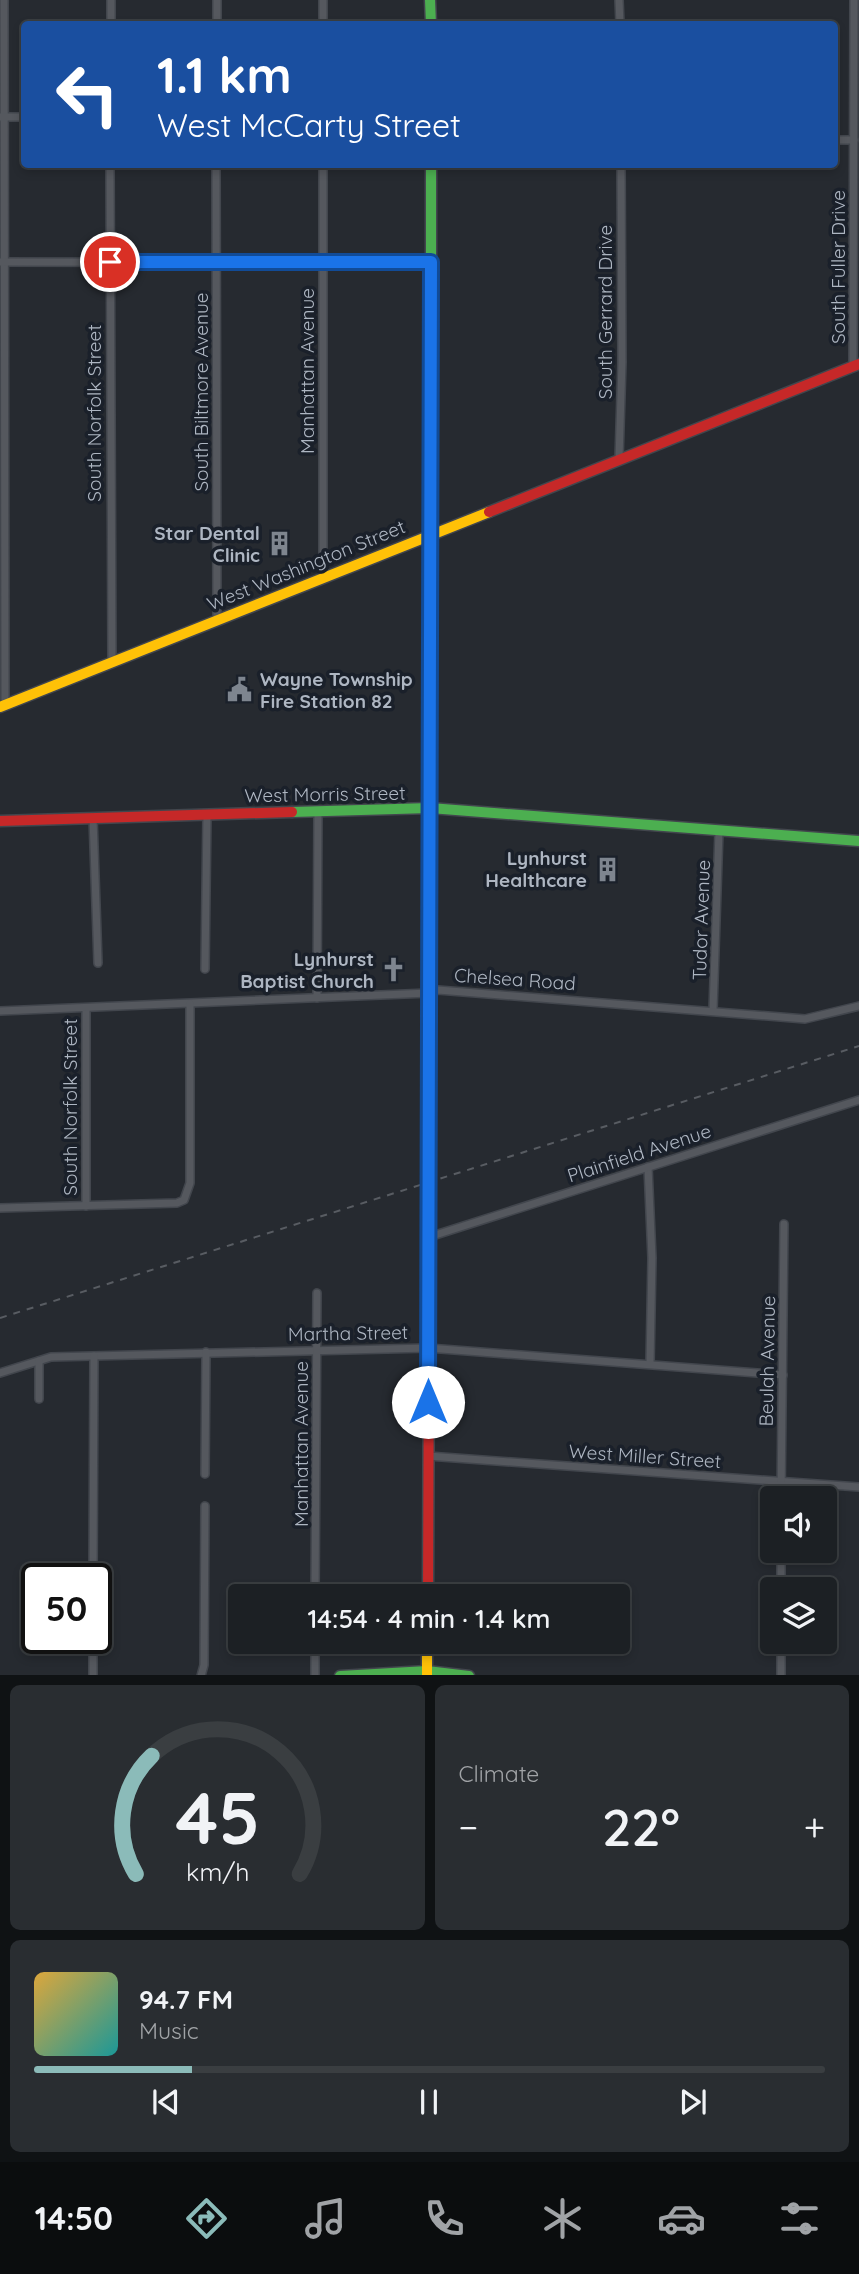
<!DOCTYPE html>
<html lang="en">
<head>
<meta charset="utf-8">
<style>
	body { margin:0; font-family:Quicksand,sans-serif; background:#292d31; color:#f1f3f6; height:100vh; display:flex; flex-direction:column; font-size:26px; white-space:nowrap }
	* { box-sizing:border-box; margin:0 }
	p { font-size:23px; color:#a0a3a6 }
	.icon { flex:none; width:38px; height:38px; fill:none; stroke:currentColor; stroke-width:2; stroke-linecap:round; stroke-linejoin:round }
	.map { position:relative; height:1675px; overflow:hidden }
	.details { display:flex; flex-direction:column; gap:10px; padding:10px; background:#0f1214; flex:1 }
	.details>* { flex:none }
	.top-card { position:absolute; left:21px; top:21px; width:817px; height:147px; border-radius:7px; box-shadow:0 4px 10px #0003,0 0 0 2px #3a3e41; background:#1a4fa0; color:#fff; overflow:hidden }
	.fabs { position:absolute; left:760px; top:1486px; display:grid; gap:14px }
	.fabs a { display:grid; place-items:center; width:77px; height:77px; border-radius:7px; background:#1c2024; box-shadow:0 4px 10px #0003,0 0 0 2px #3a3e41; font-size:35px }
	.speed { position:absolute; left:21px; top:1563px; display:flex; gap:14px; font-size:35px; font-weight:700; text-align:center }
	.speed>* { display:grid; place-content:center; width:91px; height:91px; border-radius:50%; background:#1c2024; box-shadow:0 4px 10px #0003,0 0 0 2px #3a3e41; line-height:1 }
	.speed .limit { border:4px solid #111; border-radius:10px; background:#fff; color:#111 }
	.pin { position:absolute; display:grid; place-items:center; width:60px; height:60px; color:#fff; margin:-30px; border:4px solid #fff; border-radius:50%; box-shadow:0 2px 7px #0007 }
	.me { position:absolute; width:77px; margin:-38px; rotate:0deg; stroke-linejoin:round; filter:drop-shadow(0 0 5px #0008) }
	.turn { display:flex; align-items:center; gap:24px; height:147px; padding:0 21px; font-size:32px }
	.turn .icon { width:91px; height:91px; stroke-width:2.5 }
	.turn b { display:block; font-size:49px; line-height:60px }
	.big { font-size:52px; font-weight:600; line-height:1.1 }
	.details .tile { flex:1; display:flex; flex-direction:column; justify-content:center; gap:10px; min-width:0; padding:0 24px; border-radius:10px; background:#292d31 }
	.details .dial { align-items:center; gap:0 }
	.dial svg { height:182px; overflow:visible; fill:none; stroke:#3a3e41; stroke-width:7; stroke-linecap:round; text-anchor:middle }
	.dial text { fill:#f1f3f6; stroke:none }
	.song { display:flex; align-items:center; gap:21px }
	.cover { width:84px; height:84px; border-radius:10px; background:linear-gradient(135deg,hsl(40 70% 55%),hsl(180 70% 35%)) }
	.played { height:7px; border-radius:4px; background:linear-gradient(90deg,#8bbbb9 20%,#3a3e41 20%) }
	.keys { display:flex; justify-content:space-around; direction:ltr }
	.heat { display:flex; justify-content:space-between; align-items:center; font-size:38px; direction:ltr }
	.details .tiles { flex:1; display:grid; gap:10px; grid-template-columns:1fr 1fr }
	.tile:last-child { grid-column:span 2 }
	.trip { position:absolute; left:228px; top:1584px; width:402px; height:70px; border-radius:7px; background:#1c2024; box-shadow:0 4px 10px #0003,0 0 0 2px #3a3e41; font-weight:600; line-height:70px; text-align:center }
	.menu { display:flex; height:112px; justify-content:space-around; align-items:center; background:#0b0d0e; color:#a0a3a6 }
	.menu .icon { width:49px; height:49px }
	.menu .selected { color:#8bbbb9 }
	.menu b { font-size:32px; color:#f1f3f6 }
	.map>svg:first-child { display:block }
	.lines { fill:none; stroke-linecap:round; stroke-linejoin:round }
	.street-casing { stroke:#42464d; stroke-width:10 }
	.fast-casing { stroke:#42464d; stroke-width:13 }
	.slow-casing { stroke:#42464d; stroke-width:13 }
	.jam-casing { stroke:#42464d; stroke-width:13 }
	.street { stroke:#55585e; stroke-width:7 }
	.fast { stroke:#4caf50; stroke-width:10 }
	.slow { stroke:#ffc107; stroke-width:10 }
	.jam { stroke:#c62828; stroke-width:10 }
	.rail { stroke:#585c62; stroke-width:2; stroke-dasharray:7 7; stroke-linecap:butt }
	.route-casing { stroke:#114b97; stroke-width:18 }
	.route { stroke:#1a73e8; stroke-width:12 }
	.labels { text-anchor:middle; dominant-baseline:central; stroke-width:7; stroke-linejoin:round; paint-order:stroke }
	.street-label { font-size:19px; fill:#aeb6c2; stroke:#1a202a }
	.poi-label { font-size:19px; font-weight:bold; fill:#aeb6c2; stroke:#1a202a; text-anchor:end }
</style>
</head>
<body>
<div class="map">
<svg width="859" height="1676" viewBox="0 0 859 1676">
	<rect width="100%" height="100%" fill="#262a30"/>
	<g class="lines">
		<defs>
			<g id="street">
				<path d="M 4,0 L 5,705"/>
				<path d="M 217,0 L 217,24"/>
				<path d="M 619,0 L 620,24"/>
				<path d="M 111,24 L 111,0"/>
				<path d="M 323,24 L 323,0"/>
				<path d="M 1,117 L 24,117"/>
				<path d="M 835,140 L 854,140"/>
				<path d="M 110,164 L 112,662"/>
				<path d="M 216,164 L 217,619"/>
				<path d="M 1,262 L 431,263"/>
				<path d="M 853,367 L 854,0"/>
				<path d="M 619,459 L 622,362 L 621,164"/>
				<path d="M 323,578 L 323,164"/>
				<path d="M 93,818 L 98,963"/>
				<path d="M 205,969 L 207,814"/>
				<path d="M 317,998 L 318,811"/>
				<path d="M 86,1008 L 86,1206"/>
				<path d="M 713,1010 L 719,831"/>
				<path d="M 0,1011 L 429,993 L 438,990 L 805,1019 L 859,1006"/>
				<path d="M 648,1167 L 652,1258 L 650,1364"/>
				<path d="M 0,1208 L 177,1203 L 184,1200 L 190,1183 L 190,1004"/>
				<path d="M 429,1237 L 859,1100"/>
				<path d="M 0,1373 L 51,1357 L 428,1348 L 783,1375"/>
				<path d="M 39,1399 L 39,1361"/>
				<path d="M 428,1456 L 859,1487"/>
				<path d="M 205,1474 L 206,1352"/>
				<path d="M 781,1498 L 784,1224"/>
				<path d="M 93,1578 L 94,1356"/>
				<path d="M 781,1589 L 781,1550"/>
				<path d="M 315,1596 L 317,1293"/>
				<path d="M 781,1642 L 781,1676"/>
				<path d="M 93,1676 L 93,1638"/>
				<path d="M 201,1676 L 204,1665 L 205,1506"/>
				<path d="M 315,1676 L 315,1642"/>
			</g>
			<g id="fast">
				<path d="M 430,0 L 431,24"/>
				<path d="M 431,330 L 431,164"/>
				<path d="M 292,812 L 430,808 L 859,841"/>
				<path d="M 429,1334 L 430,867"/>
				<path d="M 340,1676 L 427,1671 L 469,1676"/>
			</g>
			<g id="slow">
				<path d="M 0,707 L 489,512"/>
				<path d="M 430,867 L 431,330"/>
				<path d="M 427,1642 L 427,1676"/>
			</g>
			<g id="jam">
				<path d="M 489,512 L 859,364"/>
				<path d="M 0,821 L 292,812"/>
				<path d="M 428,1596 L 429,1334"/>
			</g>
		</defs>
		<use href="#street" class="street-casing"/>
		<use href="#fast" class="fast-casing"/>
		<use href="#slow" class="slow-casing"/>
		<use href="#jam" class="jam-casing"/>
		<use href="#street" class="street"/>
		<use href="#fast" class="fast"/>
		<use href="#slow" class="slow"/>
		<use href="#jam" class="jam"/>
		<path class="rail" d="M 0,1318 L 859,1046"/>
	</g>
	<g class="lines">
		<defs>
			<path id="route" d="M 110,262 L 431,262 L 428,1402"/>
		</defs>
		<use href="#route" class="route-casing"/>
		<use href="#route" class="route"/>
	</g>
	<defs>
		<symbol id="building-bare" viewBox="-9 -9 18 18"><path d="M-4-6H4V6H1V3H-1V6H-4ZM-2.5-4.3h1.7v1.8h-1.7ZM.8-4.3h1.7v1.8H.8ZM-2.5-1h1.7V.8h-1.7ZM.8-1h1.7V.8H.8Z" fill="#7e858f" stroke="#1a202a" stroke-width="2.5" paint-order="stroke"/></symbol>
		<symbol id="civic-bare" viewBox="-9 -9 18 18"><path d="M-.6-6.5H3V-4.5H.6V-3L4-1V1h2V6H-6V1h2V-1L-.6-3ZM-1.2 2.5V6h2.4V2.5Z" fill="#7e858f" stroke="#1a202a" stroke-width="2.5" paint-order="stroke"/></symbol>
		<symbol id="church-bare" viewBox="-9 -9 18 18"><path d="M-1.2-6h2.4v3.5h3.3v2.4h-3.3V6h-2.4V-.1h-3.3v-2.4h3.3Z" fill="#7e858f" stroke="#1a202a" stroke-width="2.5" paint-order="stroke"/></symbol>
	</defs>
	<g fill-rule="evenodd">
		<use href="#building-bare" x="262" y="526" width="35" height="35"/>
		<use href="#civic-bare" x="222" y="672" width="35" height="35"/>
		<use href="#building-bare" x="590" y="852" width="35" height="35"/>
		<use href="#church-bare" x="376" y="952" width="35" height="35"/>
	</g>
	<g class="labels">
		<g class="street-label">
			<text transform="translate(838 267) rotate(-90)">South Fuller Drive</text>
			<text transform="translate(605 312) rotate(-90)">South Gerrard Drive</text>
			<text transform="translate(307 371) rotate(-90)">Manhattan Avenue</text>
			<text transform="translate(201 392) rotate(-90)">South Biltmore Avenue</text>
			<text transform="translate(94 413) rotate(-90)">South Norfolk Street</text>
			<text transform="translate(306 565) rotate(-22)">West Washington Street</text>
			<text transform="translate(325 794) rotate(-1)">West Morris Street</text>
			<text transform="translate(701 920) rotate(-88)">Tudor Avenue</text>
			<text transform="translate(515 979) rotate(4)">Chelsea Road</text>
			<text transform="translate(70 1107) rotate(-90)">South Norfolk Street</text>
			<text transform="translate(639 1153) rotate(-18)">Plainfield Avenue</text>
			<text transform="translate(348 1333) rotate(-1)">Martha Street</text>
			<text transform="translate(767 1361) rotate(-89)">Beulah Avenue</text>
			<text transform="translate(301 1444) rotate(-90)">Manhattan Avenue</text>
			<text transform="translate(645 1456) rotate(4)">West Miller Street</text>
		</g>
		<g class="poi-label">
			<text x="260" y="533">Star Dental<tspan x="260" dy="22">Clinic</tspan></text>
			<text x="260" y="679" text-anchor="start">Wayne Township<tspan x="260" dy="22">Fire Station 82</tspan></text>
			<text x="587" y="858">Lynhurst<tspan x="587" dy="22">Healthcare</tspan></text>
			<text x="374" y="959">Lynhurst<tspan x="374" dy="22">Baptist Church</tspan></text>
		</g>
	</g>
</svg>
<div class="fabs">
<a><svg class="icon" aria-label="sound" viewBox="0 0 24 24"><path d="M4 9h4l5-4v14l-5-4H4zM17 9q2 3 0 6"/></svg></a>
<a><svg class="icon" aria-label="layers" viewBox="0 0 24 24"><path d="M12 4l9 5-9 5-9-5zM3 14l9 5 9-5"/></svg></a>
</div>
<div class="speed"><div class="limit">50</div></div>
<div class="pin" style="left:110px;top:262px;background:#d93025"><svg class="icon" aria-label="arrive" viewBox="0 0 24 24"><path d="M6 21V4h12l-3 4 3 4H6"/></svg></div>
<svg class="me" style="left:428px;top:1402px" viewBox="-20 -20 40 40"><circle r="19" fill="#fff"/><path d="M0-13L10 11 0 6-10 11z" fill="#1a73e8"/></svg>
<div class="trip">14:54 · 4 min · 1.4 km</div>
<div class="top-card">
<div class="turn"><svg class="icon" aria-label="left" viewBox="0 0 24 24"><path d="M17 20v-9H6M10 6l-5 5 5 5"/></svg><div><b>1.1 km</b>West McCarty Street</div></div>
</div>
</div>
<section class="details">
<div class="tiles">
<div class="tile dial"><svg viewBox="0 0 100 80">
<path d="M14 69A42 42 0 1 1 86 69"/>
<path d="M14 69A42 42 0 0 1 21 17" stroke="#8bbbb9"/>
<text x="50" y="56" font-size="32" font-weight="700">45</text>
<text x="50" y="72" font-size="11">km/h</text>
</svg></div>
<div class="tile"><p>Climate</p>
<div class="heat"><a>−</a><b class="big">22°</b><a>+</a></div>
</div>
<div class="tile">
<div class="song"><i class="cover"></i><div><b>94.7 FM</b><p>Music</p></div></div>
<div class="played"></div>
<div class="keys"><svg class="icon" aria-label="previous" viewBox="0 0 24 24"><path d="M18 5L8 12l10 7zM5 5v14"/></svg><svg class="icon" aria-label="pause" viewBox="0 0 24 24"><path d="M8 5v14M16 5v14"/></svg><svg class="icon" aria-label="next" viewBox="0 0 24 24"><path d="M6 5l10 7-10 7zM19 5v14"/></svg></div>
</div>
</div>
</section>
<nav class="menu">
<b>14:50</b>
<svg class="icon selected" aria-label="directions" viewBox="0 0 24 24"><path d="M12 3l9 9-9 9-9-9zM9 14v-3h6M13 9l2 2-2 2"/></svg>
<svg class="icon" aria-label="music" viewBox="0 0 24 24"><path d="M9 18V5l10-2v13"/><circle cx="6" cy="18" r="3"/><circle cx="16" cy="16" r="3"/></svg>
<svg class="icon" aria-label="phone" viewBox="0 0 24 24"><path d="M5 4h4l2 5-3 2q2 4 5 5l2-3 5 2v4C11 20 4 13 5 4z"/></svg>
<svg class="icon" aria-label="climate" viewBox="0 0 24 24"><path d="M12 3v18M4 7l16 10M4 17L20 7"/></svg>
<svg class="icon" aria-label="car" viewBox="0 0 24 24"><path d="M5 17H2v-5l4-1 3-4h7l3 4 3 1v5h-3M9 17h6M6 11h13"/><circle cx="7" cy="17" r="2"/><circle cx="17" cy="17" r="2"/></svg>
<svg class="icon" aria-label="filters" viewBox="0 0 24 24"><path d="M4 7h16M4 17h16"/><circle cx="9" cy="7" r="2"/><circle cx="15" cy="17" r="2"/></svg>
</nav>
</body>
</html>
